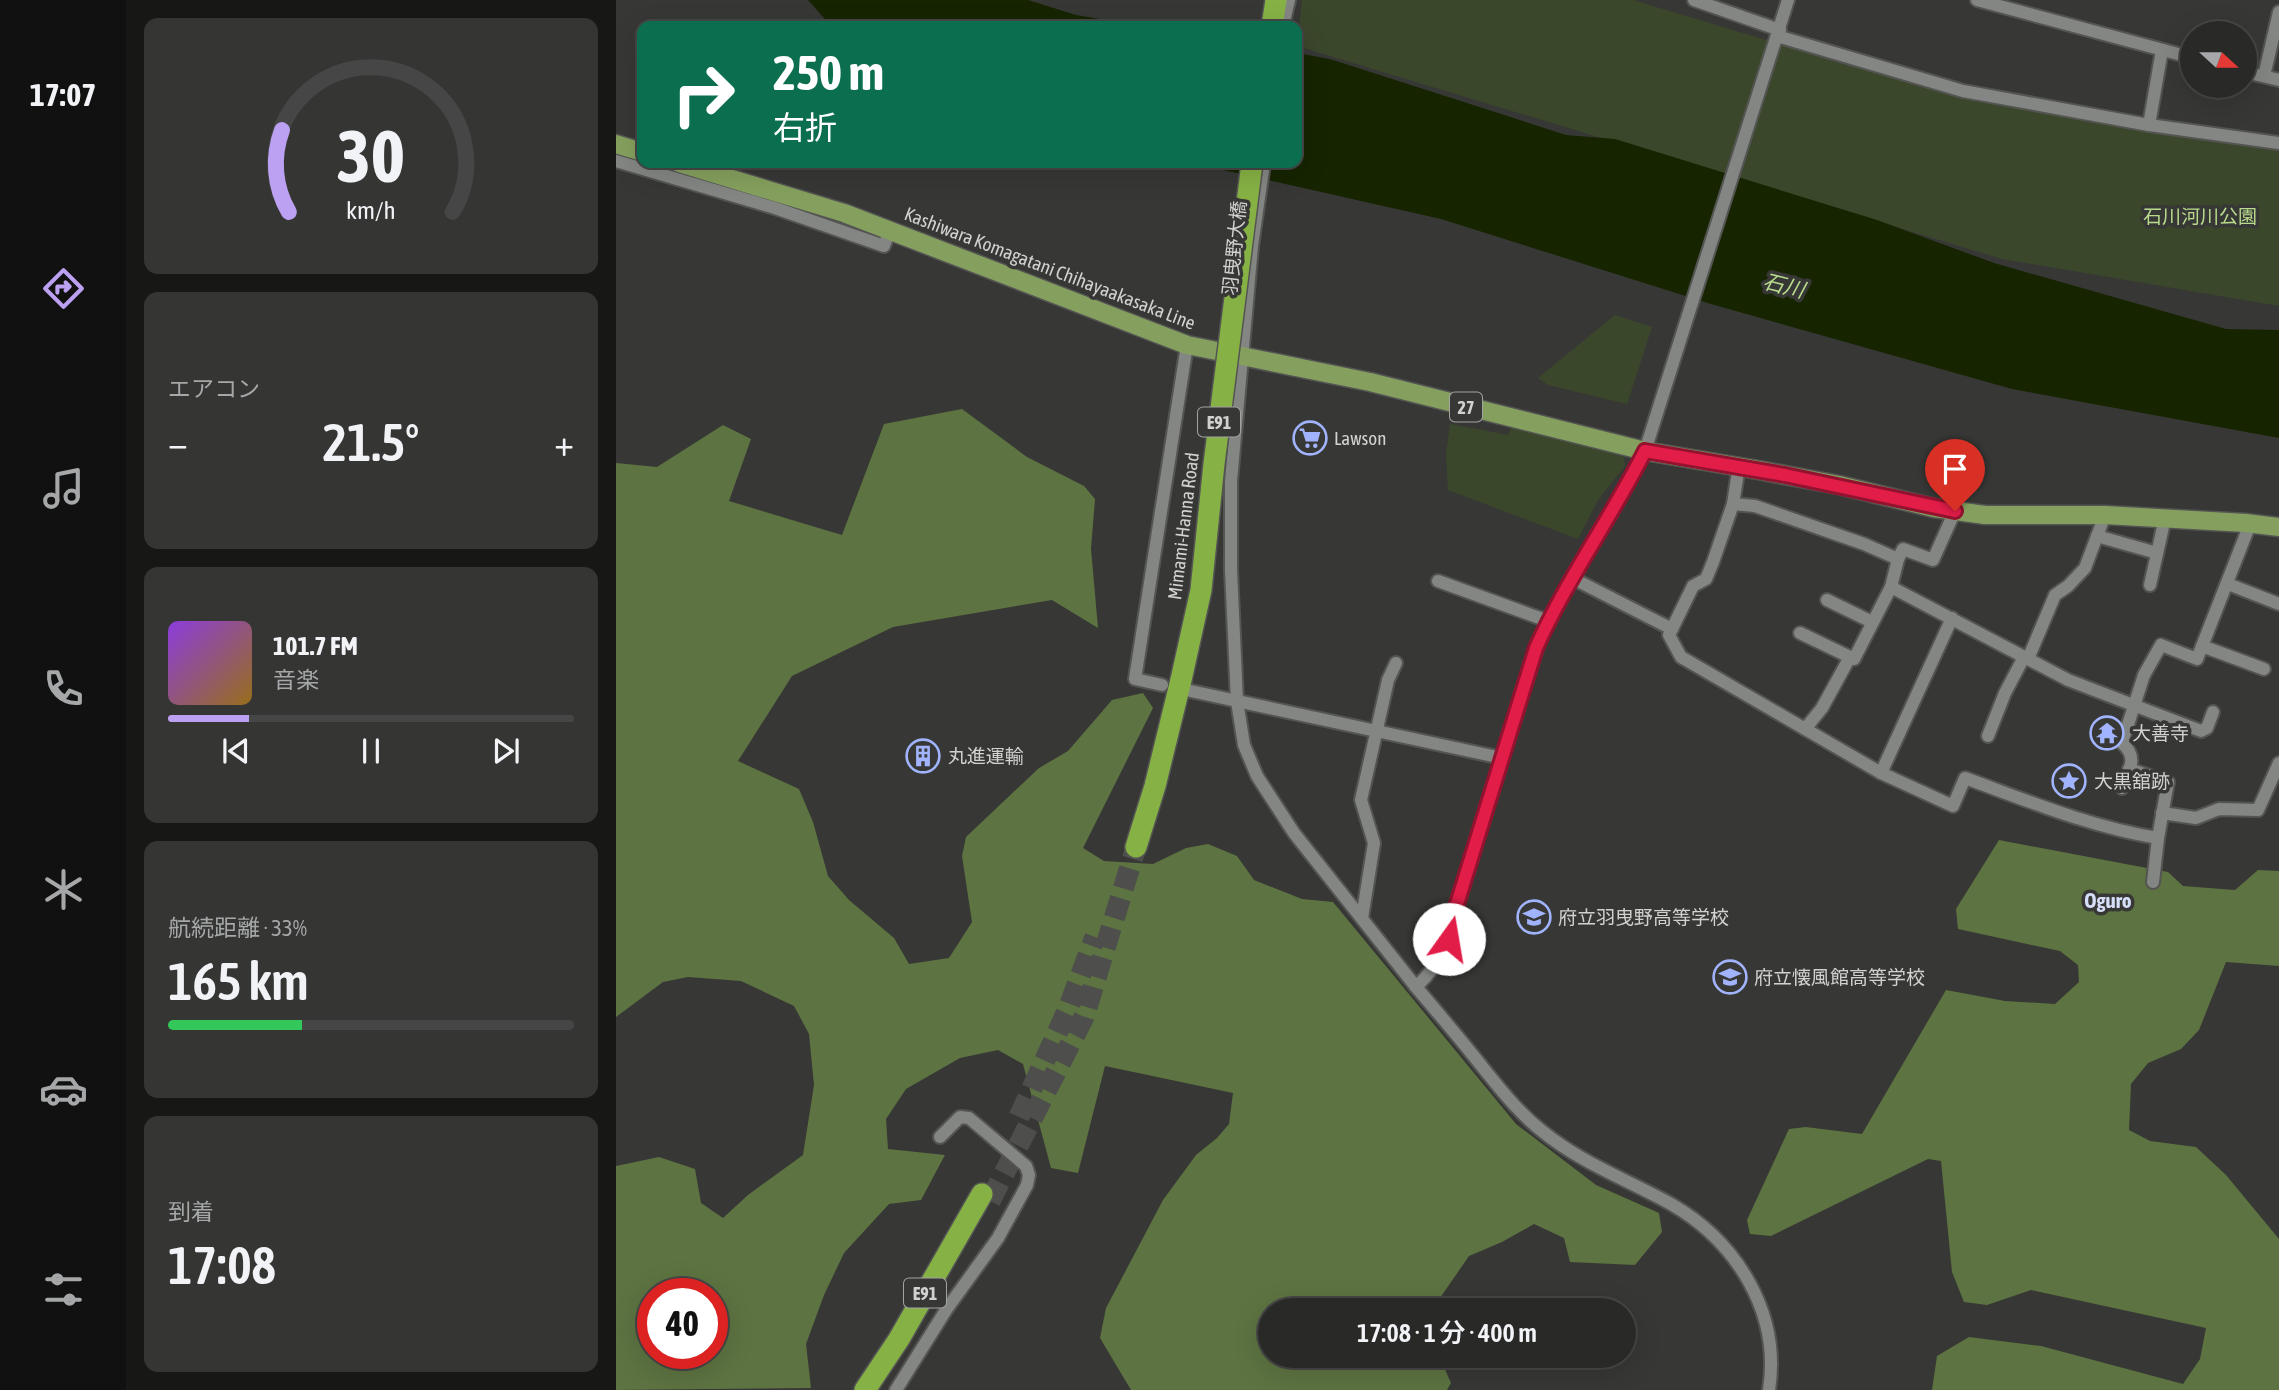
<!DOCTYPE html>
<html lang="ja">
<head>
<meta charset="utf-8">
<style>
	body { margin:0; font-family:"Asap Condensed","Noto Sans JP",sans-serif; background:#353634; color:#f1f3f6; height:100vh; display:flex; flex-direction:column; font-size:26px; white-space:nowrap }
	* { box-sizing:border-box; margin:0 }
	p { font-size:23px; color:#a5a7a8 }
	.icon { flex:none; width:38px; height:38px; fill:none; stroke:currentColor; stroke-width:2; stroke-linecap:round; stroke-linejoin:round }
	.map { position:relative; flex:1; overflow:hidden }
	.drawer { display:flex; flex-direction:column; gap:18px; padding:18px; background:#171716; width:490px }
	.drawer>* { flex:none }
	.banner { position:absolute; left:21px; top:21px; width:665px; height:147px; border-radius:14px; box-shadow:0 7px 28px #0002,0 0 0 2px #454645; background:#0b6e4f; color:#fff; overflow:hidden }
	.needle { width:46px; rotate:111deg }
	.fabs { position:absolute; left:1564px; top:21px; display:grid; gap:14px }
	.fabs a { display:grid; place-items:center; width:77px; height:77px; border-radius:50%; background:#292a28; box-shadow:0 7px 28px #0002,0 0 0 2px #454645; font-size:35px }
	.speed { position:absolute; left:21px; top:1278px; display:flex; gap:14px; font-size:35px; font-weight:700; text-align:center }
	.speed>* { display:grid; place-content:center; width:91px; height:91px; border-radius:50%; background:#292a28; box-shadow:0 7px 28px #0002,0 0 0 2px #454645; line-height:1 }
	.speed .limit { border:10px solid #d22; background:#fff; color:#111 }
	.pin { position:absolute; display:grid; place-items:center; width:60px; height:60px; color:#fff; margin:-72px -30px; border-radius:50% 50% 50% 0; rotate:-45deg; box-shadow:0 0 7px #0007 }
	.pin .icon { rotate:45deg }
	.me { position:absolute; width:77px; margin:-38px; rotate:13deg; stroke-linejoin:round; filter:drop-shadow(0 0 5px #0008) }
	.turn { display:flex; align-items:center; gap:24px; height:147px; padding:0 21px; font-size:32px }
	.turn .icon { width:91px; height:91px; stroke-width:2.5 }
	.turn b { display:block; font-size:49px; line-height:60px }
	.big { font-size:52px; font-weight:600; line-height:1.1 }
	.drawer .card { flex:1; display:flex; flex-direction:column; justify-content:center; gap:10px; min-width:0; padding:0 24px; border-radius:14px; background:#353634 }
	.drawer .dial { align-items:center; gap:0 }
	.dial svg { height:182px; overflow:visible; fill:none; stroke:#454645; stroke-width:7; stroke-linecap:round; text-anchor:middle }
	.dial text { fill:#f1f3f6; stroke:none }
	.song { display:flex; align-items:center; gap:21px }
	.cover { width:84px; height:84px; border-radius:10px; background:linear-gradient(135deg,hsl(270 70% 55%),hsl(40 70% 35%)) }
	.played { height:7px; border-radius:4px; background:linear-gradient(90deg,#bca0f2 20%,#454645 20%) }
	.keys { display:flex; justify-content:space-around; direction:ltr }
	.heat { display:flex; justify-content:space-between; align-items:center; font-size:38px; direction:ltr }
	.charge { height:10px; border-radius:5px; background:linear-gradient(90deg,#34c759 33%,#454645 0) }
	.trip { position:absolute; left:642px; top:1298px; width:378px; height:70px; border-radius:35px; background:#292a28; box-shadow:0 7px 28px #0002,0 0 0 2px #454645; font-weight:600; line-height:70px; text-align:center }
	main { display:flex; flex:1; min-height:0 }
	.tabs { display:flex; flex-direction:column; width:126px; justify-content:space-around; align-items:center; background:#101110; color:#a5a7a8 }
	.tabs .icon { width:49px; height:49px }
	.tabs .current { color:#bca0f2 }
	.tabs b { font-size:32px; color:#f1f3f6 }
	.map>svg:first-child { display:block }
	.green { fill:#3b472b }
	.forest { fill:#5d7341; fill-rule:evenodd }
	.water { fill:#162400 }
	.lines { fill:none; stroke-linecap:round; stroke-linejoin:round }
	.highway-tunnel { stroke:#4e4f4c; stroke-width:21; stroke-dasharray:21 10; stroke-linecap:butt }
	.minor-casing { stroke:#545553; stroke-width:16 }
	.major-casing { stroke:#545553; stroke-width:21 }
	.highway-casing { stroke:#545553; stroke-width:24 }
	.minor { stroke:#848683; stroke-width:12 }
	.major { stroke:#85a05e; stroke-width:18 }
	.highway { stroke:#86b245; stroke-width:21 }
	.highway-bridge-casing { stroke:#545553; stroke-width:24; stroke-linecap:butt }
	.highway-bridge { stroke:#86b245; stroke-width:21 }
	.route-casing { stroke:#92132f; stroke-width:18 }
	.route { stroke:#e11d48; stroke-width:12 }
	.labels { text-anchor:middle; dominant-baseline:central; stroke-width:7; stroke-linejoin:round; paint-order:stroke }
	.shield { fill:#373835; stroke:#a3a4a2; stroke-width:2 }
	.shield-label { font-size:18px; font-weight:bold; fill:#d1d2d0 }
	.park-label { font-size:19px; fill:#b8da8d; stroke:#373835 }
	.street-label { font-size:19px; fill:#d1d2d0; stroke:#373835 }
	.poi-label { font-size:19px; fill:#d1d2d0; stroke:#373835; text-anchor:start }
	.water-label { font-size:21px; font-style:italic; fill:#b8da8d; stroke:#373835 }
	.neighbourhood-label { font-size:21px; font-weight:bold; fill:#d5ddf9; stroke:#373835 }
</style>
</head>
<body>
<main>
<nav class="tabs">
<b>17:07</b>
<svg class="icon current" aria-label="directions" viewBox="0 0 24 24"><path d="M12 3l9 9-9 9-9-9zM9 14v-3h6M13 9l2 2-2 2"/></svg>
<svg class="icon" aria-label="music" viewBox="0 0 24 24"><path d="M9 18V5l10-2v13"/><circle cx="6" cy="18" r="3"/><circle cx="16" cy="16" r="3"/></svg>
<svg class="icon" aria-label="phone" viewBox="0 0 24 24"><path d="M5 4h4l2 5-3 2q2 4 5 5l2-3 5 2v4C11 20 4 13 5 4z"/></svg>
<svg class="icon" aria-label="climate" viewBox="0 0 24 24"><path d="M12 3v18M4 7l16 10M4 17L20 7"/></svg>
<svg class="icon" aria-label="car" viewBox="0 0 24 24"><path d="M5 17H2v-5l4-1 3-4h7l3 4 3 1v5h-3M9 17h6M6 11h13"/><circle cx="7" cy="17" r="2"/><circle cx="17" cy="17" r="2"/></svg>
<svg class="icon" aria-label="filters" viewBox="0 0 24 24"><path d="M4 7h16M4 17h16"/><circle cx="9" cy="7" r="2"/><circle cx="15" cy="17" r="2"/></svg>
</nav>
<section class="drawer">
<div class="card dial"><svg viewBox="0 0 100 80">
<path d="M14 69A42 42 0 1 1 86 69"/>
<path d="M14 69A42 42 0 0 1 11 33" stroke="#bca0f2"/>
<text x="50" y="56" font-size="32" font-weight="700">30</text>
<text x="50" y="72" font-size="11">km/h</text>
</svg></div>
<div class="card"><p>エアコン</p>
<div class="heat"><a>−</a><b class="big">21.5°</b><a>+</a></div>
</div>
<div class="card">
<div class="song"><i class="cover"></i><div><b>101.7 FM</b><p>音楽</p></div></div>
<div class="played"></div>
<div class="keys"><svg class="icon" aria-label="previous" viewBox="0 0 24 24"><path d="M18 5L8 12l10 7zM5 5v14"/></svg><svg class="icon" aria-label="pause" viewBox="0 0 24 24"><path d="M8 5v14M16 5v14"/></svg><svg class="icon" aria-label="next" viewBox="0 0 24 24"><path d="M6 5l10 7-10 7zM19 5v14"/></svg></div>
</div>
<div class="card"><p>航続距離 · 33%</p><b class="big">165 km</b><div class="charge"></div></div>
<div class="card"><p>到着</p><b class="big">17:08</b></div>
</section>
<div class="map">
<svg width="1663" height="1390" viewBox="0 0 1663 1390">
	<rect width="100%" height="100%" fill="#373835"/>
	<g class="green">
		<path d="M 686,0 L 1017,0 L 1333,95 L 1573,138 L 1663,150 L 1663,306 L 1386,259 L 681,46 Z"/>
		<path d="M 999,315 L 1036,327 L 1011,404 L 932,385 L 922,378 Z"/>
		<path d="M 834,424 L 892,435 L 896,426 L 1008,457 L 1009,466 L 982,500 L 962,539 L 832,490 L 830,454 Z"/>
	</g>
	<g class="forest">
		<path d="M 346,409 L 411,457 L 468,486 L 479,499 L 475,549 L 482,628 L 436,600 L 277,627 L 176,676 L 122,761 L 183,789 L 197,822 L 212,876 L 233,900 L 278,938 L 293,964 L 333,958 L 356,922 L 346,856 L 350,837 L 423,768 L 452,751 L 496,700 L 527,693 L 537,708 L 467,848 L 488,861 L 537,864 L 570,848 L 592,844 L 621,856 L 638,880 L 686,899 L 717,902 L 900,1124 L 980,1185 L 1043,1213 L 1046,1232 L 1019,1265 L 954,1262 L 948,1238 L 918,1224 L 886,1242 L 853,1256 L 815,1311 L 654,1311 L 654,1356 L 823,1356 L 835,1383 L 831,1390 L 515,1390 L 484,1338 L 490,1308 L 547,1200 L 580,1155 L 601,1138 L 613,1124 L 617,1093 L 489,1066 L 462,1173 L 435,1168 L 407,1064 L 382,1050 L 344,1058 L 290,1089 L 270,1119 L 272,1149 L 329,1155 L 305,1200 L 273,1204 L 228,1253 L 208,1295 L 190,1344 L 195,1388 L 0,1390 L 0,1166 L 43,1157 L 79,1169 L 85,1203 L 107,1218 L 132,1195 L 187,1155 L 198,1085 L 193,1034 L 178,1006 L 125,981 L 72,977 L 47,982 L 0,1017 L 0,463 L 41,467 L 107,425 L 135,439 L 113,501 L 226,535 L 268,424 ZM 37,1293 L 96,1293 L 96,1353 L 37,1353 Z"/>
		<path d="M 1383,840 L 1552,872 L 1567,886 L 1619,890 L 1642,870 L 1663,871 L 1663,966 L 1610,962 L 1583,1030 L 1565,1049 L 1532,1063 L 1515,1084 L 1513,1130 L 1534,1141 L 1580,1147 L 1610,1175 L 1663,1239 L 1663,1390 L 1316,1390 L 1321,1356 L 1353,1337 L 1425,1346 L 1567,1384 L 1584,1359 L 1590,1328 L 1415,1290 L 1371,1305 L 1348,1302 L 1336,1272 L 1325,1161 L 1312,1159 L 1155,1236 L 1134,1234 L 1131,1220 L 1173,1129 L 1190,1127 L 1246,1134 L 1330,990 L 1389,1001 L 1439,1004 L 1463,982 L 1462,965 L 1444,951 L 1342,929 L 1340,909 Z"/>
	</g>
	<g class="water">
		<path d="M 192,0 L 412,0 L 460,15 L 525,26 L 215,26 Z"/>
		<path d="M 681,53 L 714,59 L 950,135 L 999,139 L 1261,220 L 1378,263 L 1610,329 L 1663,330 L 1663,438 L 1396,389 L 1095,304 L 825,219 L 576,163 L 681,163 Z"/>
	</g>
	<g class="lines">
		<g class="highway-tunnel">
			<path d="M 403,1117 L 452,1009 L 479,937"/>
			<path d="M 374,1201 L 468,1017 L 520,847"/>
		</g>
		<defs>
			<g id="minor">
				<path d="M 1078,0 L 1164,30"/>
				<path d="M 1361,0 L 1577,58"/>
				<path d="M 667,26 L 673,0"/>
				<path d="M 1161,36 L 1347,91 L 1533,125 L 1663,143"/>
				<path d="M 1629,72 L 1663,80"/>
				<path d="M 1648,76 L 1663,12"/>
				<path d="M 1533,125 L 1546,50"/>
				<path d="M 0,161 L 159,208 L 268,246 L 274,230"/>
				<path d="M 648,163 L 636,246 L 615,481 L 615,570 L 621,701 L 628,745 L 641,776 L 678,833 L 800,987"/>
				<path d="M 1123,466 L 1117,504 L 1097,562 L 1090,579 L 1077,586 L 1053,635 L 1065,657 L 1265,773 L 1337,806 L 1349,778 C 1412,801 1475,827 1542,838"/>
				<path d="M 1117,504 L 1139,506 L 1248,544 L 1282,559 L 1275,587 L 1238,659 L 1184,633"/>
				<path d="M 1481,536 L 1541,553"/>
				<path d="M 1282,559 L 1287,549 L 1317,560 L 1339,511"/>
				<path d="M 956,578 L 1056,629"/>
				<path d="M 822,581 L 932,621"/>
				<path d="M 1612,584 L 1663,604"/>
				<path d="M 1534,585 L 1549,518"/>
				<path d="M 1275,587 L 1452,680 L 1585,731 L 1591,728 L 1597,712"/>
				<path d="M 1211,600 L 1256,622"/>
				<path d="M 1586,646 L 1648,669"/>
				<path d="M 1412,659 L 1439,595 L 1452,586 L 1469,568 L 1489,515"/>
				<path d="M 546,685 L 519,679 L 571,345"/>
				<path d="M 570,690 L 886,758"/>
				<path d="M 1189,729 L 1206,708 L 1234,657"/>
				<path d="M 1372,736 L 1389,693 L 1408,657"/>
				<path d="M 1513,769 L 1552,782 L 1542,838 L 1537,882"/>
				<path d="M 1265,773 L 1336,618"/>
				<path d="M 1506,788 C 1513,769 1523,758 1506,743 L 1528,675 L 1545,645 L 1581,659 L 1634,524"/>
				<path d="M 1546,813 L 1580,818 L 1603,809 L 1642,810 L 1663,763"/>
				<path d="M 746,918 L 758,843 L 745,800 L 772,680 L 780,663"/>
				<path d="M 280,1390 L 330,1310 L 382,1238 L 411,1185 L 413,1175 L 410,1166 L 353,1118 L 344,1117 L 324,1137"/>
				<path d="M 1153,1390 C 1165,1313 1121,1242 1055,1204 C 1012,1180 965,1163 926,1131 C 903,1113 886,1091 868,1069 C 846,1041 823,1014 800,987 C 830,958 832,942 841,904 L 920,648 C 951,579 995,518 1029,451 L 1172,0"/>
			</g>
			<g id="major">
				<path d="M 0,144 L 26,152"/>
				<path d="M 63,163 L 228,213 L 571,345 L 754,382 L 1029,451 L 1142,470 L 1223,485 L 1318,508 L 1369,515 L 1489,515 L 1630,523 L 1663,527"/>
			</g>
			<g id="highway">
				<path d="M 656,26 L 660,0"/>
				<path d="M 520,847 L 539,786 L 565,680"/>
				<path d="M 249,1390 L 283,1339 L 366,1194"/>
			</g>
		</defs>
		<use href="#minor" class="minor-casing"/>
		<use href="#major" class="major-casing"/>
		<use href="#highway" class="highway-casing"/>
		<use href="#minor" class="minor"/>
		<use href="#major" class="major"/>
		<use href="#highway" class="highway"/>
		<defs>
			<path id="highway-bridge" d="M 565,680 L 585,590 L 598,464 L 636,163"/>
		</defs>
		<use href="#highway-bridge" class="highway-bridge-casing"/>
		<use href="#highway-bridge" class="highway-bridge"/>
	</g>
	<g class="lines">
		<defs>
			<path id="route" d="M 833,939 L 841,904 L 920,648 C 951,579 995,518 1029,451 L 1169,475 L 1339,511"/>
		</defs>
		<use href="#route" class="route-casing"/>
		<use href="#route" class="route"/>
	</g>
	<defs>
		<symbol id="supermarket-ring" viewBox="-11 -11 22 22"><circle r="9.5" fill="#373835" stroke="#a1b3fd" stroke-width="1.5"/><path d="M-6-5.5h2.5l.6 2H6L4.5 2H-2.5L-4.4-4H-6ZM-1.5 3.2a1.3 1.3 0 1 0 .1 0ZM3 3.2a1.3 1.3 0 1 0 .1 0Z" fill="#a1b3fd"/></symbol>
		<symbol id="temple-ring" viewBox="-11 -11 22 22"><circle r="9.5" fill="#373835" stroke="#a1b3fd" stroke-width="1.5"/><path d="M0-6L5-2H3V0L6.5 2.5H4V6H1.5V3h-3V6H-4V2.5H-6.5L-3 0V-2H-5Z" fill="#a1b3fd"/></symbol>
		<symbol id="building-ring" viewBox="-11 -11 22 22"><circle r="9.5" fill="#373835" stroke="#a1b3fd" stroke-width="1.5"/><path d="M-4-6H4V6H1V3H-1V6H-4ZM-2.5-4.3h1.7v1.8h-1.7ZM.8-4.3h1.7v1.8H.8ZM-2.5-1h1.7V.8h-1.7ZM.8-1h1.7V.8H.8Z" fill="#a1b3fd"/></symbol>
		<symbol id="sight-ring" viewBox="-11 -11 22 22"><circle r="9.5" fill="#373835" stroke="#a1b3fd" stroke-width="1.5"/><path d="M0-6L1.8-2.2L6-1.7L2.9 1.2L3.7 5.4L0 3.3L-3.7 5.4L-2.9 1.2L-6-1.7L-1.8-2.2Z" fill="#a1b3fd"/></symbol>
		<symbol id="school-ring" viewBox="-11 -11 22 22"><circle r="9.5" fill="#373835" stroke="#a1b3fd" stroke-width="1.5"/><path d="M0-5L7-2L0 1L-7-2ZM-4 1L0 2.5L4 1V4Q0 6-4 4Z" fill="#a1b3fd"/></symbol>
	</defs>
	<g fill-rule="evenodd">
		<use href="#supermarket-ring" x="675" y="419" width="38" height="38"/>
		<use href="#temple-ring" x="1472" y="714" width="38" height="38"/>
		<use href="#building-ring" x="288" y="737" width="38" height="38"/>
		<use href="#sight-ring" x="1434" y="762" width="38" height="38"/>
		<use href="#school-ring" x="899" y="898" width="38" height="38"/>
		<use href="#school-ring" x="1095" y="958" width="38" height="38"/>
	</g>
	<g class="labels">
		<g class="shield">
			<rect x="834" y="392.5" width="32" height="29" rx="5"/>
			<rect x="582" y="407.5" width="42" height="29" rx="5"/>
			<rect x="288" y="1278.5" width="42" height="29" rx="5"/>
		</g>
		<g class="shield-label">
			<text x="850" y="407">27</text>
			<text x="603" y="422">E91</text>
			<text x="309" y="1293">E91</text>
		</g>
		<g class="park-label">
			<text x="1584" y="216">石川河川公園</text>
		</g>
		<g class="street-label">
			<text transform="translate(618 248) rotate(-84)">羽曳野大橋</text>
			<text transform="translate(434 268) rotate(21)">Kashiwara Komagatani Chihayaakasaka Line</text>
			<text transform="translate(567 526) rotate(-83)">Mimami-Hanna Road</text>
		</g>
		<g class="poi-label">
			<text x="718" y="438">Lawson</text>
			<text x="1516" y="733">大善寺</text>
			<text x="332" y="756">丸進運輸</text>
			<text x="1478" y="781">大黒舘跡</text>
			<text x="942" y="917">府立羽曳野高等学校</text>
			<text x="1138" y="977">府立懐風館高等学校</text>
		</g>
		<g class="water-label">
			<text transform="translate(1168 285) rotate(14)">石川</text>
		</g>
		<g class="neighbourhood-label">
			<text x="1492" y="900">Oguro</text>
		</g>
	</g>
</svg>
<div class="fabs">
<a><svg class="needle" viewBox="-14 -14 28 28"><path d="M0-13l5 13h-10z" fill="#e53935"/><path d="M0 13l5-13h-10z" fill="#a5a7a8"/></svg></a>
</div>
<div class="speed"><div class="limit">40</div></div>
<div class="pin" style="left:1339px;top:511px;background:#d93025"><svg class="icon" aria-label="arrive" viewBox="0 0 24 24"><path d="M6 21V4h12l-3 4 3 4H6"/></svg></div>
<svg class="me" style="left:833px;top:939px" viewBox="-20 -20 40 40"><circle r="19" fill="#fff"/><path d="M0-13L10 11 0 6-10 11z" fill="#e11d48"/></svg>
<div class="trip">17:08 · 1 分 · 400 m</div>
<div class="banner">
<div class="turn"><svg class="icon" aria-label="right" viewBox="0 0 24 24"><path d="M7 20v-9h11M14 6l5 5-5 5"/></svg><div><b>250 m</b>右折</div></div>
</div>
</div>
</main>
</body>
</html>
